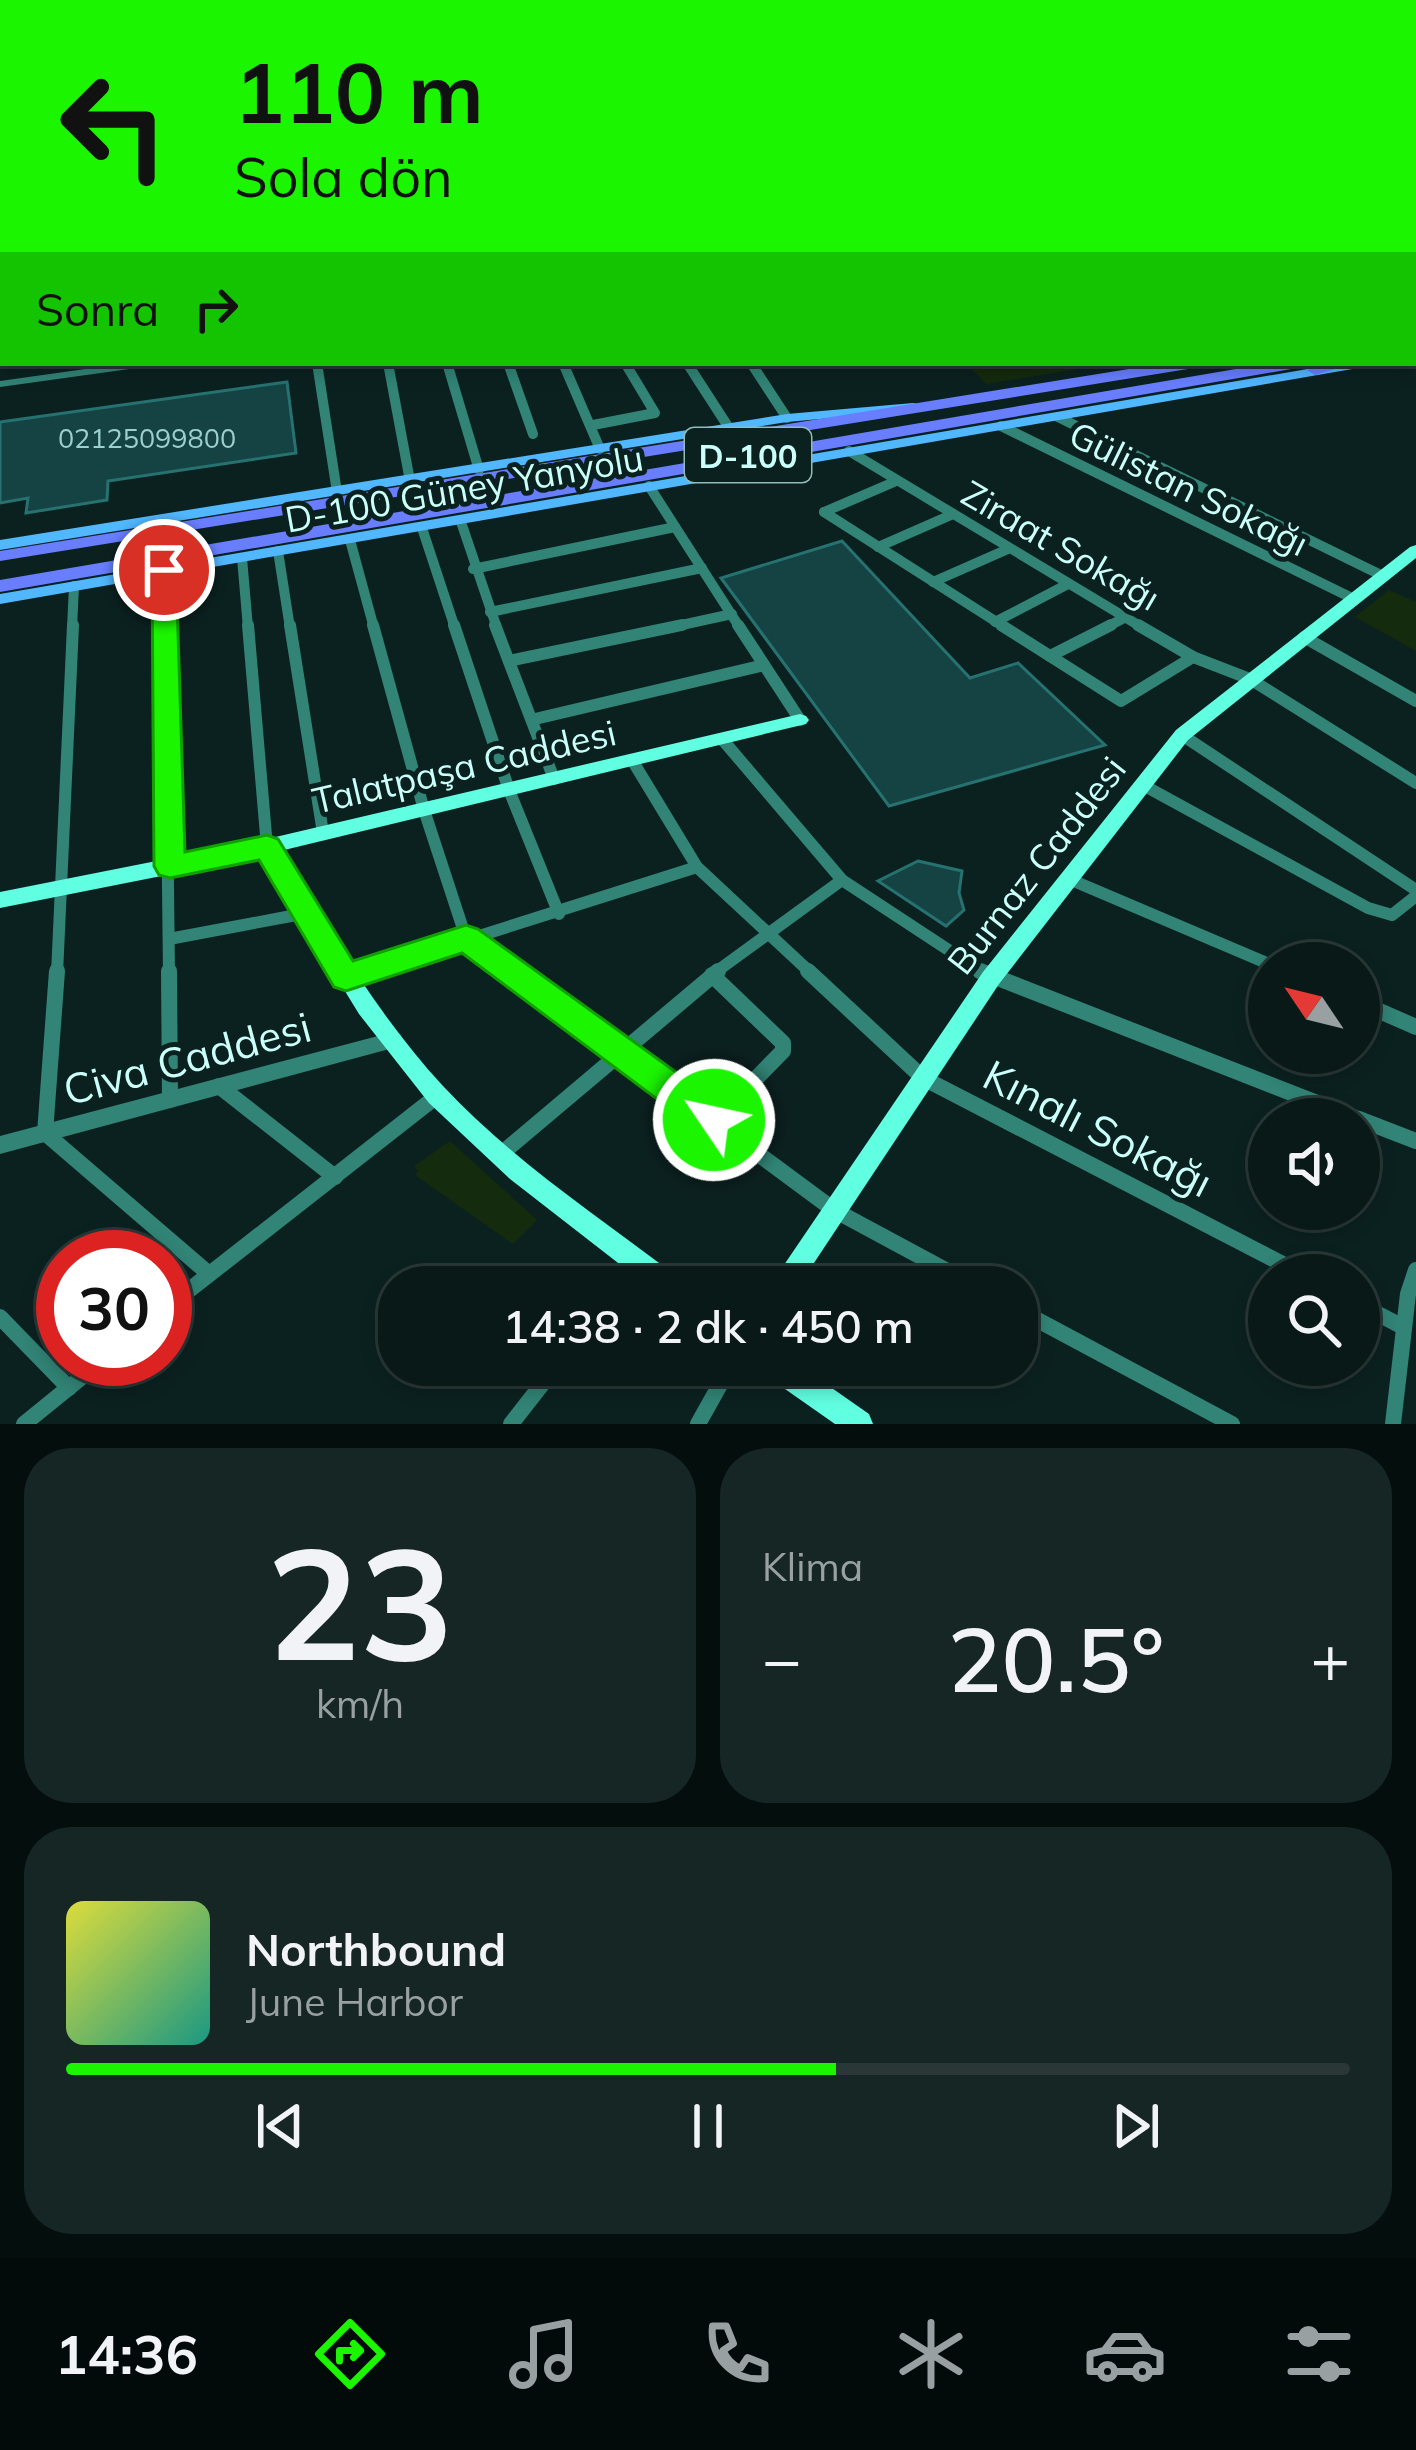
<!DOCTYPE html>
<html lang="tr">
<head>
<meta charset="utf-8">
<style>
	body { margin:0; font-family:Mulish,sans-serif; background:#162625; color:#f1f3f6; height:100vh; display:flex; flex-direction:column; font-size:45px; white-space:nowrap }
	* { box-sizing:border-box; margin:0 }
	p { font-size:39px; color:#98a0a2 }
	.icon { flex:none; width:66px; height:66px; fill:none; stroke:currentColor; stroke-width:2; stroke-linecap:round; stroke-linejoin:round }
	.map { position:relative; height:1424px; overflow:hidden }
	.drawer { display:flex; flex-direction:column; gap:24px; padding:24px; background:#040e0d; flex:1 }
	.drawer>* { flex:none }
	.guide { position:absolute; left:0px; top:0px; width:1416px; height:366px; box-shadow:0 6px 18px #0003,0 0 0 3px #293837; background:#1bf500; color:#111; overflow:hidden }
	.needle { width:78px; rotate:305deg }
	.controls { position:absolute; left:1248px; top:942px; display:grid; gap:24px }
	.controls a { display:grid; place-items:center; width:132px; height:132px; border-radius:50%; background:#081918; box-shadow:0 6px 18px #0003,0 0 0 3px #293837; font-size:60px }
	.speed { position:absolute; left:36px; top:1230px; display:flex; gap:24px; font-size:60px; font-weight:700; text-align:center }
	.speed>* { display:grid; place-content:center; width:156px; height:156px; border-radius:50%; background:#081918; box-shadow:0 6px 18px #0003,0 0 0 3px #293837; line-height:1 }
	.speed .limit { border:18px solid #d22; background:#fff; color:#111 }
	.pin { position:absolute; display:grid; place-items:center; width:102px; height:102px; color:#fff; margin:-51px; border:6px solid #fff; border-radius:50%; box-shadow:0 3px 12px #0007 }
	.me { position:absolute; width:132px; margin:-66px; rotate:304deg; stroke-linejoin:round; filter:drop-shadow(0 0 9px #0008) }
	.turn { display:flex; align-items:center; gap:42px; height:252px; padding:0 36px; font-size:54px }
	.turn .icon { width:156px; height:156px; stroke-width:2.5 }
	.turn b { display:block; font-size:84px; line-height:102px }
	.then { display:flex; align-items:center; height:114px; padding:0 36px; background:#0003; gap:24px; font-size:45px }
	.big { font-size:90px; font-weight:600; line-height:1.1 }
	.drawer .widget { flex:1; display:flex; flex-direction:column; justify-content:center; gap:18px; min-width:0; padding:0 42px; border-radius:48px; background:#162625 }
	.drawer .dial { align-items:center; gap:0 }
	.dial b { font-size:156px; line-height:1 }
	.song { display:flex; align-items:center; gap:36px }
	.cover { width:144px; height:144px; border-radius:18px; background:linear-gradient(135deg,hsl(60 70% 55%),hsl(170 70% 35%)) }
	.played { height:12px; border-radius:6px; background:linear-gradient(90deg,#1bf500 60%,#293837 60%) }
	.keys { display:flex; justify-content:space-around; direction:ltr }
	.heat { display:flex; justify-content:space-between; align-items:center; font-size:66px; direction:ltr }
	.drawer .tiles { flex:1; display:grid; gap:24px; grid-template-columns:1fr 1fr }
	.widget:last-child { grid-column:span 2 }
	.trip { position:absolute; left:378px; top:1266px; width:660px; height:120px; border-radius:48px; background:#081918; box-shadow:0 6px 18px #0003,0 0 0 3px #293837; font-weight:600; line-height:120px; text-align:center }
	.dock { display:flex; height:192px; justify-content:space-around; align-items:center; background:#030a0a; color:#98a0a2 }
	.dock .icon { width:84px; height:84px }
	.dock .on { color:#1bf500 }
	.dock b { font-size:54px; color:#f1f3f6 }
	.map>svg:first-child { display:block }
	.green { fill:#152b0d }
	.building { fill:#154343; stroke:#257271; stroke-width:3 }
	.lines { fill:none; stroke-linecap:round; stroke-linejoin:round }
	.minor-far2 { stroke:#318476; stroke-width:10 }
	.minor-far1 { stroke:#318476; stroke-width:12 }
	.minor { stroke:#318476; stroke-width:16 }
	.tertiary { fill:#318476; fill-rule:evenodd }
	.secondary { fill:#61ffe2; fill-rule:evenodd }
	.primary { fill:#51b7ff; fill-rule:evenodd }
	.trunk { fill:#687eff; fill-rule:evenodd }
	.route { fill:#1bf500; stroke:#129f00; stroke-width:3 }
	.labels { text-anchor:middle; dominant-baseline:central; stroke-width:10; stroke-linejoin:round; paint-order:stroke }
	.far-number-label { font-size:27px; fill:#9dd0cc }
	.shield { fill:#0b2120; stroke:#91bcb9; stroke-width:3 }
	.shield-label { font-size:33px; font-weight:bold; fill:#cafffa }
	.street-label { font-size:36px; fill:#cafffa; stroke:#0b2120 }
	.near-street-label { font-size:42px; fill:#cafffa; stroke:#0b2120 }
</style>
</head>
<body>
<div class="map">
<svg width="1416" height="1424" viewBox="0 0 1416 1424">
	<rect width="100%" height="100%" fill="#0b2120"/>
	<g class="green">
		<path d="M 680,0 L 1416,0 L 1416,20 L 1413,3 L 675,3 Z"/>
		<path d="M 966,363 L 1116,363 L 986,384 Z"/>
		<path d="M 1389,590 L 1416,602 L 1416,651 L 1355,617 Z"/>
		<path d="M 450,1141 L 537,1220 L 513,1244 L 415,1175 L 418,1171 L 414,1166 Z"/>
	</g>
	<g class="building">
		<path d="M 287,382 L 296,453 L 108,481 L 107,500 L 26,513 L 28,498 L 0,503 L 0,422 Z"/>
		<path d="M 842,541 L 970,678 L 1018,663 L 1105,745 L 889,806 L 721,578 Z"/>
		<path d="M 918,861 L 962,871 L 959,893 L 964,910 L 946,926 L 878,881 Z"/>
	</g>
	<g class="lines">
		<g class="minor-far2">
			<path d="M 317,363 L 337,492"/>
			<path d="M 388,363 L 410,481"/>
			<path d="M 447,363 L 479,470"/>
			<path d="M 508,363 L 533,434"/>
			<path d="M 563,363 L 600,449"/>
			<path d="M 687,363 L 729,428"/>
			<path d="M 751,363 L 787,418"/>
			<path d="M 1058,417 L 1383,576"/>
			<path d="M 593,425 L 655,413 L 625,363"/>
			<path d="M 1001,426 L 1354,599"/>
			<path d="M 849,451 L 1143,628"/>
			<path d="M 649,486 L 740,628"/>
			<path d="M 824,512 L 1006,628"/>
			<path d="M 824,512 L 894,482"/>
			<path d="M 461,522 L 497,628"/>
			<path d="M 422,528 L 455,628"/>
			<path d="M 350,540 L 374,628"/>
			<path d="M 878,547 L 951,515"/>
			<path d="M 278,551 L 290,628"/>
			<path d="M 242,558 L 248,628"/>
			<path d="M 473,569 L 675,527"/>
			<path d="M 164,570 L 165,628"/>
			<path d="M 933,582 L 1008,549"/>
			<path d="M 490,612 L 702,568"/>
			<path d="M 995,622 L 1068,584"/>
			<path d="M 72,628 L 74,586"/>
			<path d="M 668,628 L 732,614"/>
			<path d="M 1105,628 L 1124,618"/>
		</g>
		<g class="minor-far1">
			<path d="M 165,625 L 169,974"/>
			<path d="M 248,625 L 267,847"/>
			<path d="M 290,625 L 323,833"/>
			<path d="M 373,625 L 424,810 L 466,938 L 515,974"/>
			<path d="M 454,625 L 509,790 L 559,914"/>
			<path d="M 495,625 L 554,779"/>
			<path d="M 738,625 L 800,720"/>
			<path d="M 1001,625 L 1121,701 L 1193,657"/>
			<path d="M 1138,625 L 1193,657 L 1250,679 L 1416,783"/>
			<path d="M 1304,637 L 1416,701"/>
			<path d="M 1050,656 L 1111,625"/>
			<path d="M 509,661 L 682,625"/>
			<path d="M 535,719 L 764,665"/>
			<path d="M 1182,735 L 1416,890"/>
			<path d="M 722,739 L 842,880 L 985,974"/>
			<path d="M 632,760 L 697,867 L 812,974"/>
			<path d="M 1143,785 L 1368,908 L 1392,915 L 1416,896"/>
			<path d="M 1069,879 L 1269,964"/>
			<path d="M 169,939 L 307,913"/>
			<path d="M 57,974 L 73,625"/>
			<path d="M 359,974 L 697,867"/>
			<path d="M 713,974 L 842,880"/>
		</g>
		<g class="minor">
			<path d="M 57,971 L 45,1133 L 208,1273"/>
			<path d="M 169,971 L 170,1100"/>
			<path d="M 511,971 L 834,1210 L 977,1287"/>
			<path d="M 808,971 L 923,1078 L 1304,1275"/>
			<path d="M 980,971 L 1358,1119"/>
			<path d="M 712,975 L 783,1043 L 783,1051 L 714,1121"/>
			<path d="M 346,978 L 369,971"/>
			<path d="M 1359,1002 L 1416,1027"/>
			<path d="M 219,1086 L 335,1177"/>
			<path d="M 1359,1119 L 1416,1141"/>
			<path d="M 501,1154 L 718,971"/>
			<path d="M 619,1287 L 638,1262"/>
			<path d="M 1359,1304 L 1403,1327"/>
			<path d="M 165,1309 L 437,1096"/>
			<path d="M 1017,1309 L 1232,1424"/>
			<path d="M 0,1317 L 69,1388"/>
			<path d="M 24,1424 L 104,1359"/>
			<path d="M 511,1424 L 557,1365"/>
			<path d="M 698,1424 L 731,1365"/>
			<path d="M 1393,1424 L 1408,1294 L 1416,1270"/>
		</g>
		<g class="tertiary">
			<path d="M 128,363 L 156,363 L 151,366 L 0,387 L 0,381 Z"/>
			<path d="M 393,1032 L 400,1034 L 403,1040 L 400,1046 L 393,1048 L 0,1154 L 0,1136 Z"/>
		</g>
		<g class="secondary">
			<rect x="0" y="104" width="3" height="6"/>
			<path d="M 1416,545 L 1416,558 L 1188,740 L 999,984 L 798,1287 L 769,1287 L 983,972 L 1176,730 L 1410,547 Z"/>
			<path d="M 800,714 L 806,716 L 809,720 L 806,724 L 280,851 C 330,932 378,1016 443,1086 C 512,1160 599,1217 679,1278 L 683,1287 L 649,1287 L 510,1179 L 429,1103 L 359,1014 L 262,856 L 0,908 L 0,892 L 267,839 Z"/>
			<path d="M 761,1365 L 799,1365 L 869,1414 L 873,1424 L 835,1424 L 765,1375 Z"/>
		</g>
		<g class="primary">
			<rect x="0" y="229" width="3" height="6"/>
			<rect x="1413" y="250" width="3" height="7"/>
			<path d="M 1416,350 L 1416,358 L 1413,359 L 1413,351 Z"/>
			<path d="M 1342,363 L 1370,363 L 1364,367 L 0,604 L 0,594 Z"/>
			<path d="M 913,403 L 918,404 L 918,410 L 787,422 L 0,550 L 0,540 L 787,414 Z"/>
		</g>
		<g class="trunk">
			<rect x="1413" y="202" width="3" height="8"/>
			<rect x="1413" y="234" width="3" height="8"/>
			<rect x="1413" y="257" width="3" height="8"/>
			<rect x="1413" y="313" width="3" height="9"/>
			<rect x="1413" y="344" width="3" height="8"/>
			<path d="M 1166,363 L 1202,363 L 1194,368 L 0,561 L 0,551 Z"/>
			<path d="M 1271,363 L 1305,363 L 1297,368 L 0,592 L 0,580 Z"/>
			<path d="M 1326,363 L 1355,363 L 1315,375 L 1307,370 Z"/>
		</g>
	</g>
	<path class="route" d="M 164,563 L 176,570 L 185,852 L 267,835 L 278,839 L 353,961 L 466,925 L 478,929 L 727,1109 L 732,1120 L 727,1132 L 714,1137 L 701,1132 L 462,953 L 346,991 L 334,987 L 259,860 L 170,878 L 159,875 L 154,866 L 152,570 Z"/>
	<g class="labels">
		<g class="far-number-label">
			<text x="147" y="438">02125099800</text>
		</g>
		<rect class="shield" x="685" y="428" width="126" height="54" rx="9"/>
		<g class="shield-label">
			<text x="748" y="455">D-100</text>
		</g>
		<g class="street-label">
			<text transform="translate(464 488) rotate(-10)">D-100 Güney Yanyolu</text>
			<text transform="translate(1189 488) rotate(26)">Gülistan Sokağı</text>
			<text transform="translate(1061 545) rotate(30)">Ziraat Sokağı</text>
			<text transform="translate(464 766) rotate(-13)">Talatpaşa Caddesi</text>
			<text transform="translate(1036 865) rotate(-52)">Burnaz Caddesi</text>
		</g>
		<g class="near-street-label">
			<text transform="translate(187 1058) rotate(-15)">Civa Caddesi</text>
			<text transform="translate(1098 1128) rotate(27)">Kınalı Sokağı</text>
		</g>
	</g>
</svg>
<div class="controls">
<a><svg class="needle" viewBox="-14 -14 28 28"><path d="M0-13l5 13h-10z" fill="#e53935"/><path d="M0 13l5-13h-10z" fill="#98a0a2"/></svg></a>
<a><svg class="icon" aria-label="sound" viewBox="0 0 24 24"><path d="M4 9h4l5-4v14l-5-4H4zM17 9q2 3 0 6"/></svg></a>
<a><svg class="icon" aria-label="search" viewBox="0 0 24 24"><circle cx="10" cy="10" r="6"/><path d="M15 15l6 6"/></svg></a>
</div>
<div class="speed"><div class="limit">30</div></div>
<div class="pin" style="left:164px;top:570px;background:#d93025"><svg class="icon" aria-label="arrive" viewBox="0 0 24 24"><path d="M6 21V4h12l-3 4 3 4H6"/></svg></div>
<svg class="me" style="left:714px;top:1120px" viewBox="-20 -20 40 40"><circle r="17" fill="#1bf500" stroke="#fff" stroke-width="3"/><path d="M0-11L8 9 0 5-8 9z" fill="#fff"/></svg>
<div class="trip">14:38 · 2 dk · 450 m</div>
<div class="guide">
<div class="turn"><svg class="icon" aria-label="left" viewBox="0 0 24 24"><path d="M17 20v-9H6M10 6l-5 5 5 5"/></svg><div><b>110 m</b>Sola dön</div></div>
<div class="then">Sonra<svg class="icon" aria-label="right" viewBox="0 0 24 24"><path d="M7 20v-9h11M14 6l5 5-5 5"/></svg></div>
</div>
</div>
<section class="drawer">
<div class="tiles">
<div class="widget dial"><b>23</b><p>km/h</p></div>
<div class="widget"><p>Klima</p>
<div class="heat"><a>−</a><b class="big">20.5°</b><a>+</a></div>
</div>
<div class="widget">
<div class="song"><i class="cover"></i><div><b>Northbound</b><p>June Harbor</p></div></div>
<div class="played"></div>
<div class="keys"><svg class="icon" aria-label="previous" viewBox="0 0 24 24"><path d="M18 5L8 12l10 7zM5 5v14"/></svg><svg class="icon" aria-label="pause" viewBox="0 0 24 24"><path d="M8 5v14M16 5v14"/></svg><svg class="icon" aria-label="next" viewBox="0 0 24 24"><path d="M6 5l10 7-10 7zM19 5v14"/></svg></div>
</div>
</div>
</section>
<nav class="dock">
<b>14:36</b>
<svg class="icon on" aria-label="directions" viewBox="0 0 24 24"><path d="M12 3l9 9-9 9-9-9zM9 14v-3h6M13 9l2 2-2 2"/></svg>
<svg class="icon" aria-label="music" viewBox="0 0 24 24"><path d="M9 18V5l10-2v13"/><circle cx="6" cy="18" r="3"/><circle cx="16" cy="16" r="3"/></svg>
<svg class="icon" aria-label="phone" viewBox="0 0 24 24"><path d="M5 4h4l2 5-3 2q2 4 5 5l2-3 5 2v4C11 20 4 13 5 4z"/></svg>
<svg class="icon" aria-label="climate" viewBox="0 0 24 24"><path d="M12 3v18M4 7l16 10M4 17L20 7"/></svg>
<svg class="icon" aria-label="car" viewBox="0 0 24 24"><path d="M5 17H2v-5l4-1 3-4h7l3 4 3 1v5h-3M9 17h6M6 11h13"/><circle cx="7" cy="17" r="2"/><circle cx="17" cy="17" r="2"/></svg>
<svg class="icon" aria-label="filters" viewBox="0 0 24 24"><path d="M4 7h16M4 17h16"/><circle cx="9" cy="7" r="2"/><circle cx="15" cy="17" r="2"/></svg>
</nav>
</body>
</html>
